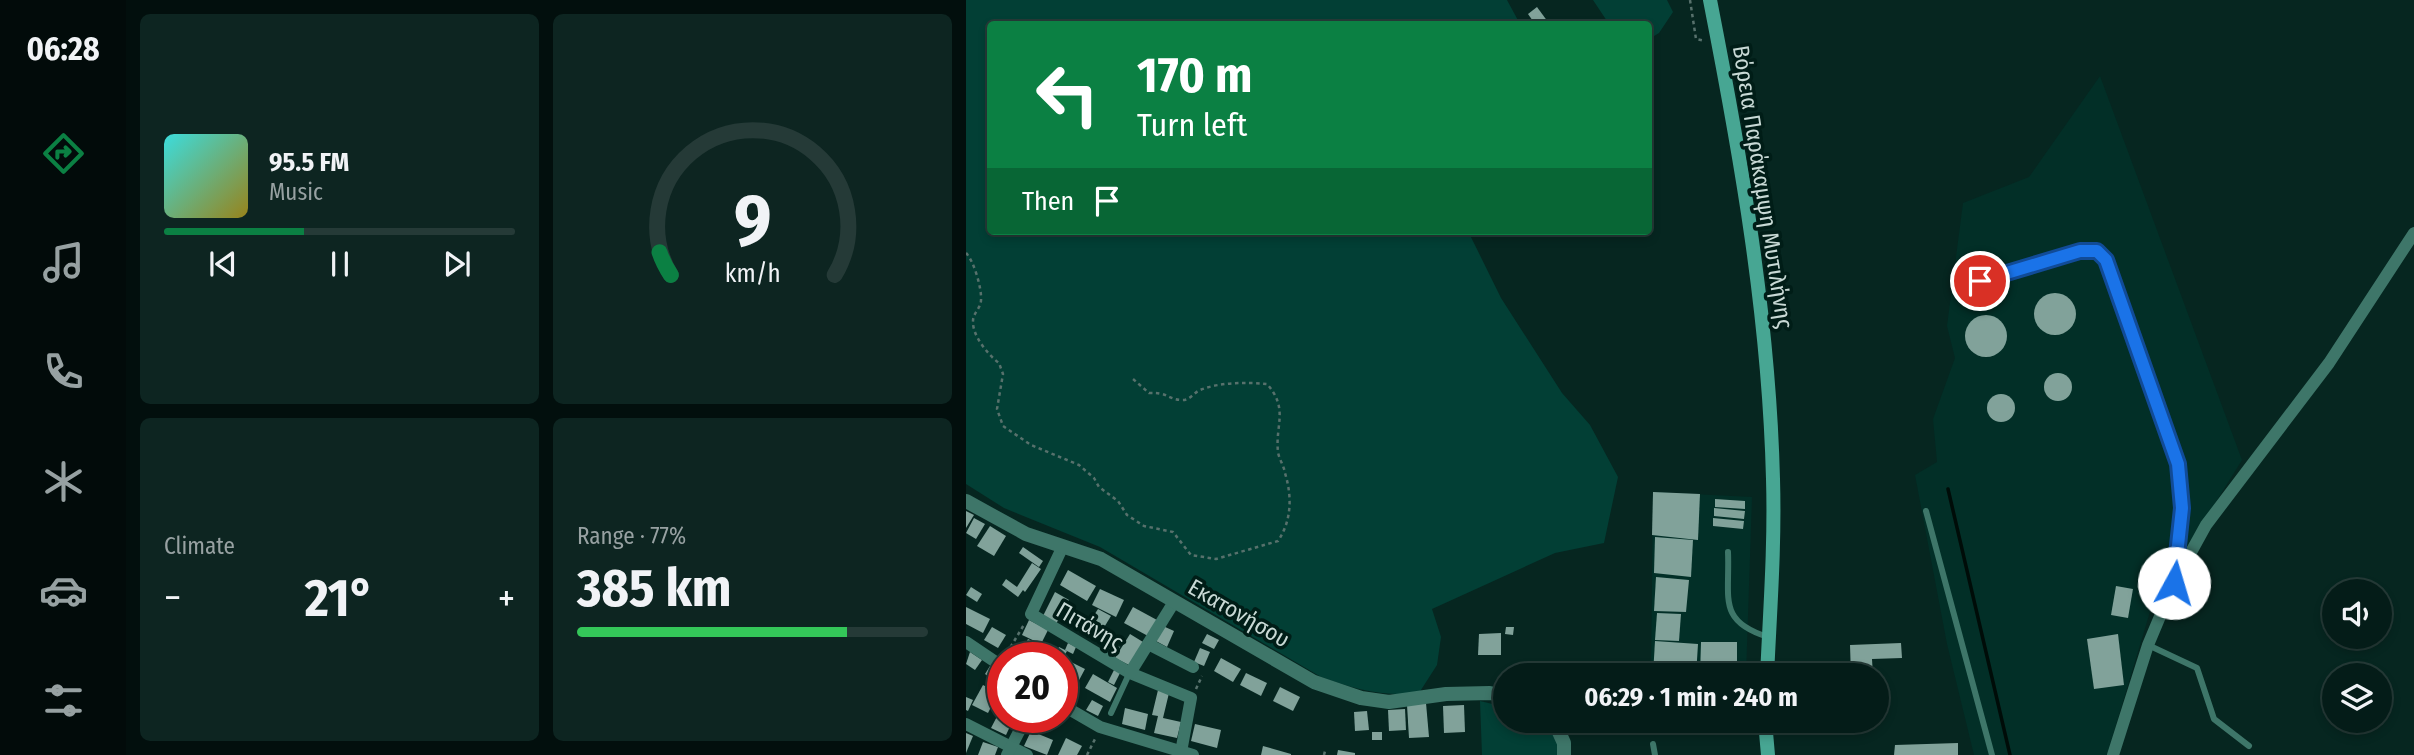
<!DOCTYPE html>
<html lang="en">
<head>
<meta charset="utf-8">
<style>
	body { margin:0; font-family:"Fira Sans Condensed",sans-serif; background:#0d2521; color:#f1f3f6; height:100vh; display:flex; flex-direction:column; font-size:26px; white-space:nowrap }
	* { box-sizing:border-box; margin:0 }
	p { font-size:23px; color:#97a1a2 }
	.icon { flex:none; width:38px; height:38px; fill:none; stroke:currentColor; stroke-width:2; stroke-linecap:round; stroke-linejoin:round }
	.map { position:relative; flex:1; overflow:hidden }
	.details { display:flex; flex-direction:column; gap:14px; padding:14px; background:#020f0d; width:840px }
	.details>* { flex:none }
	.banner { position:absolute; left:21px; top:21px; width:665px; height:214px; border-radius:7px; box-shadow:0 4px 10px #0003,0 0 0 2px #253a37; background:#0b8043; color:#fff; overflow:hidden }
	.fabs { position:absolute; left:1356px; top:579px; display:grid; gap:14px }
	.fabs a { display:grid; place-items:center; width:70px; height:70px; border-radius:50%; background:#041c18; box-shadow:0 4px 10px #0003,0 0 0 2px #253a37; font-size:35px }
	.speed { position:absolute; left:21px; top:642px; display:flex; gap:14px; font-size:35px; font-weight:700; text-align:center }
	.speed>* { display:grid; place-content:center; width:91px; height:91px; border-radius:50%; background:#041c18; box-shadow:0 4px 10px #0003,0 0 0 2px #253a37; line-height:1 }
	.speed .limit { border:10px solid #d22; background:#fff; color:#111 }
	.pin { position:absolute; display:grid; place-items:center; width:60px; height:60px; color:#fff; margin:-30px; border:4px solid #fff; border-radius:50%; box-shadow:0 2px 7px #0007 }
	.me { position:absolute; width:77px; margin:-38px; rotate:6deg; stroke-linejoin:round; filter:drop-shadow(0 0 5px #0008) }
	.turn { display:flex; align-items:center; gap:24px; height:147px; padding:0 35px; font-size:32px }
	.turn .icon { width:91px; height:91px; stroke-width:2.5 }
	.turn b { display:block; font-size:49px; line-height:60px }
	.then { display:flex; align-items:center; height:66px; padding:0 35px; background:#0003; gap:14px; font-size:26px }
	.big { font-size:52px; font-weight:700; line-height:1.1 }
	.details .card { flex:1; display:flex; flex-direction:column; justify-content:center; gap:10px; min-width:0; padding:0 24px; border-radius:10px; background:#0d2521 }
	.details .dial { align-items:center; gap:0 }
	.dial svg { height:182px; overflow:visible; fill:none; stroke:#253a37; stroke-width:7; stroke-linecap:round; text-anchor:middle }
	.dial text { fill:#f1f3f6; stroke:none }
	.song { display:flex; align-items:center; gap:21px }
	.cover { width:84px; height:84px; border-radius:10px; background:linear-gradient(135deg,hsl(180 70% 55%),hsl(50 70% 35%)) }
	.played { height:7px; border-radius:4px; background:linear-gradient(90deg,#0b8043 40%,#253a37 40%) }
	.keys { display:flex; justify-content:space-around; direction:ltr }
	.heat { display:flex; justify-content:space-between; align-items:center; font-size:38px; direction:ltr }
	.charge { height:10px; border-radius:5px; background:linear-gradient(90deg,#34c759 77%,#253a37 0) }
	.details .tiles { flex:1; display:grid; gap:14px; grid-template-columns:repeat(2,1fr) }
	.trip { position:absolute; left:527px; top:663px; width:396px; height:70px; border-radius:35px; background:#041c18; box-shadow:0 4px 10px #0003,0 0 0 2px #253a37; font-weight:700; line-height:70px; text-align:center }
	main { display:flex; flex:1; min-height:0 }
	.menu { display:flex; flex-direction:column; width:126px; justify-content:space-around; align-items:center; background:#020b0a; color:#97a1a2 }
	.menu .icon { width:49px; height:49px }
	.menu .on { color:#0b8043 }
	.menu b { font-size:32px; color:#f1f3f6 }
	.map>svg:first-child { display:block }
	.built { fill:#022f27 }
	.green { fill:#023f35 }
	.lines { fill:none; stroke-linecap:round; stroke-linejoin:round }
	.stream { stroke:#000c08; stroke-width:3.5 }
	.building { fill:#81a29a }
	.path { stroke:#57716c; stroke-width:2.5; stroke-dasharray:3.5 3.5; stroke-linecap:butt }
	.service { stroke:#3e7669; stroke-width:6 }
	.minor { stroke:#3e7669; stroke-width:12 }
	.tertiary { stroke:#3e7669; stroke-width:14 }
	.secondary { stroke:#47a693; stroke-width:14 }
	.route-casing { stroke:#114b97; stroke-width:18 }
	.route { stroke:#1a73e8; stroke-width:12 }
	.labels { text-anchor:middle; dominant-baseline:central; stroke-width:7; stroke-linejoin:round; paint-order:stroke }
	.street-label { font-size:23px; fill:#c8d9d5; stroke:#001d17 }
</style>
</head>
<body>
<main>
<nav class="menu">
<b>06:28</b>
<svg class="icon on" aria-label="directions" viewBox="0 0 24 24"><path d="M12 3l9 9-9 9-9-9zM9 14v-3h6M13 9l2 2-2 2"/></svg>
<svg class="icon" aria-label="music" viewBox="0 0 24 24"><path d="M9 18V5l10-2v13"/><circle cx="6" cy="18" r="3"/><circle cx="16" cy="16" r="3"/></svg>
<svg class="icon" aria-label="phone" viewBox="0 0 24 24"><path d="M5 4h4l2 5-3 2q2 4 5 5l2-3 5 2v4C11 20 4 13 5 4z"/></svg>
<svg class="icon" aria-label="climate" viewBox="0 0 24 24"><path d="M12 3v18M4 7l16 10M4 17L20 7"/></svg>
<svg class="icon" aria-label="car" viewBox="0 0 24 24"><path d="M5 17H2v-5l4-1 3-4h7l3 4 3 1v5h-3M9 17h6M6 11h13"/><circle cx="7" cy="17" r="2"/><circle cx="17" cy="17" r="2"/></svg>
<svg class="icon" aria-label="filters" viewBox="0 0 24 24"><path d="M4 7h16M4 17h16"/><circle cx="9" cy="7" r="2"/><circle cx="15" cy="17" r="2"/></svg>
</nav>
<section class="details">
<div class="tiles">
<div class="card">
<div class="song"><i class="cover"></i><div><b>95.5 FM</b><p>Music</p></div></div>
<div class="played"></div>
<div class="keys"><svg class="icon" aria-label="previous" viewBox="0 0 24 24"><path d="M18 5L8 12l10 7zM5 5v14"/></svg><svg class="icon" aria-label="pause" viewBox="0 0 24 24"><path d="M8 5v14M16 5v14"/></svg><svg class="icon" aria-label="next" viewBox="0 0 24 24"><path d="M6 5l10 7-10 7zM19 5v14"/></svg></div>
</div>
<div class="card dial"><svg viewBox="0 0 100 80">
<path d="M14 69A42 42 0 1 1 86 69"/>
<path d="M14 69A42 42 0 0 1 9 59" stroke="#0b8043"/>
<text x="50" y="56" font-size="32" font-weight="700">9</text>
<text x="50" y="72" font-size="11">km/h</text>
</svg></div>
<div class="card"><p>Climate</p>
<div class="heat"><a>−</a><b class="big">21°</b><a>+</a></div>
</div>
<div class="card"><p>Range · 77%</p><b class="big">385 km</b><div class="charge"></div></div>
</div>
</section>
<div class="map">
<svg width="1448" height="755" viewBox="0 0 1448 755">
	<rect width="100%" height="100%" fill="#062620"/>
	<g class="built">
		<path d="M 1134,76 L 1276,460 L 1186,605 L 1141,755 L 1008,755 L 981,644 L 949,475 L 971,462 L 967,419 L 989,358 L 981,326 L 997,203 L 1063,177 Z"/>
		<path d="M 687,492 L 786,497 L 780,675 L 685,676 Z"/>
		<path d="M 685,721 L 779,721 L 779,731 L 685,729 Z"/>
	</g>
	<g class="green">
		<path d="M 0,0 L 541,0 L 554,24 L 24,24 L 24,231 L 502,231 L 535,298 L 596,393 L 624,425 L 652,477 L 638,543 L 589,553 L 466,609 L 475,637 L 471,665 L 453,693 C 417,697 388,689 355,677 L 134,547 L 38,508 L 0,484 Z"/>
		<path d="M 627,0 L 701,0 L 707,12 L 693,33 L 683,39 L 682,24 L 643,24 Z"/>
		<path d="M 514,701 L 539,707 L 539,721 L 579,721 L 592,735 L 594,755 L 516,755 Z"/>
	</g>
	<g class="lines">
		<path class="stream" d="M 982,489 L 1044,755"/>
	</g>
	<g class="building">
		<path d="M 571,7 L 582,22 L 579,24 L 569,24 L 562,14 Z"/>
		<circle cx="1089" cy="314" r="21"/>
		<circle cx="1020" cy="336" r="21"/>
		<circle cx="1092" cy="387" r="14"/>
		<circle cx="1035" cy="408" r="14"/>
		<path d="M 687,492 L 734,494 L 732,540 L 686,535 Z"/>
		<path d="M 749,499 L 779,501 L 779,509 L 749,507 Z"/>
		<path d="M 748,508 L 779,511 L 778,519 L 748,516 Z"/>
		<path d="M 0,511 L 8,515 L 0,528 Z"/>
		<path d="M 8,518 L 19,524 L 10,539 L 0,533 Z"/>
		<path d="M 747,518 L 778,521 L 777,529 L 747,526 Z"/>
		<path d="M 24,526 L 40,536 L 28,556 L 11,546 Z"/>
		<path d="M 689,537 L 727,540 L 725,577 L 688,573 Z"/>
		<path d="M 57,547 L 77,561 L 73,567 L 53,553 Z"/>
		<path d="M 66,563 L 75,569 L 59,592 L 57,590 L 52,597 L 36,585 L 40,579 L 51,587 Z"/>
		<path d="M 102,570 L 130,586 L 121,601 L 94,585 Z"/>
		<path d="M 690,577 L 723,580 L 720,612 L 688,611 Z"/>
		<path d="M 1150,586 L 1167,589 L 1162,618 L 1145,615 Z"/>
		<path d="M 5,587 L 16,594 L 11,602 L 0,595 Z"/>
		<path d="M 134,589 L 158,600 L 150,617 L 126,605 Z"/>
		<path d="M 89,592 L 103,600 L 90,624 L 77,616 Z"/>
		<path d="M 0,607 L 24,619 L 17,633 L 0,624 Z"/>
		<path d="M 167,607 L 191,620 L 182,636 L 158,623 Z"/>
		<path d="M 132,609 L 145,616 L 134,634 L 121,626 Z"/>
		<path d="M 691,613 L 715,614 L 713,641 L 689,640 Z"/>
		<path d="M 63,620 L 82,630 L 75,644 L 56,635 Z"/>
		<path d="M 197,626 L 208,631 L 201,647 L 190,641 Z"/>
		<path d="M 26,627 L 40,635 L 32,648 L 18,640 Z"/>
		<path d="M 540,627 L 548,627 L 547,635 L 539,634 Z"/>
		<path d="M 535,633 L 535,655 L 512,655 L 513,634 Z"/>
		<path d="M 164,634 L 177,642 L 163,665 L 149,658 Z"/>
		<path d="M 241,634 L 253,640 L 248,649 L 236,643 Z"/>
		<path d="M 1152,634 L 1158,685 L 1128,689 L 1121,639 Z"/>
		<path d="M 62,639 L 86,652 L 82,658 L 62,658 L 54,654 Z"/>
		<path d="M 143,641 L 154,647 L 149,657 L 138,650 Z"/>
		<path d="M 689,641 L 732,644 L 730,676 L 687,675 Z"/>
		<path d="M 735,642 L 771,642 L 771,676 L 734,676 Z"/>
		<path d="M 102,643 L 110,647 L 107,654 L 99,650 Z"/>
		<path d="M 935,643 L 936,658 L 906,659 L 907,676 L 885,676 L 884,645 Z"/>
		<path d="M 93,647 L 101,651 L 97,658 L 119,669 L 111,684 L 96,677 L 96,658 L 91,658 L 90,653 Z"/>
		<path d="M 234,648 L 244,652 L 238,666 L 228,662 Z"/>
		<path d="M 48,651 L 55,655 L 59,658 L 44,658 Z"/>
		<path d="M 4,652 L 16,660 L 9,670 L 0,664 Z"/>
		<path d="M 255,658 L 275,669 L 267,682 L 248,671 Z"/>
		<path d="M 24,666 L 37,673 L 29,690 L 22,685 L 26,679 L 19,674 Z"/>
		<path d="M 148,670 L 154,673 L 148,685 L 142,682 Z"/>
		<path d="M 280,673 L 301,683 L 295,696 L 274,685 Z"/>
		<path d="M 127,674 L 151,688 L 144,702 L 119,688 Z"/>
		<path d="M 17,685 L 32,693 L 22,713 L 6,705 Z"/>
		<path d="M 314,687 L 334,697 L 327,711 L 307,701 Z"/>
		<path d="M 192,690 L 203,693 L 197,718 L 215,722 L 211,738 L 188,733 L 192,716 L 186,715 Z"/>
		<path d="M 0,697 L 7,700 L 2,711 L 0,710 Z"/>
		<path d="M 126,700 L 137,706 L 132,716 L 120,710 Z"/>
		<path d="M 460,703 L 463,737 L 443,738 L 441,705 Z"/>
		<path d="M 37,705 L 37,718 L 48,718 L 40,735 L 25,728 Z"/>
		<path d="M 498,705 L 499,732 L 478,733 L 477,706 Z"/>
		<path d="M 159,708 L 182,714 L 179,730 L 156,724 Z"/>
		<path d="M 439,709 L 440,730 L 423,731 L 422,710 Z"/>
		<path d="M 401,711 L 403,730 L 389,731 L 388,712 Z"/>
		<path d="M 728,721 L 770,721 L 769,726 L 728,725 Z"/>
		<path d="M 229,724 L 255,730 L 251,748 L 225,741 Z"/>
		<path d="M 65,731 L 87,740 L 81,755 L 58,746 Z"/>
		<rect x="406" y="732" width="10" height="8"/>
		<path d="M 0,733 L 7,736 L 0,753 Z"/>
		<path d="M 100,738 L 116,746 L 111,755 L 92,755 Z"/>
		<path d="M 17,742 L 32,747 L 29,755 L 12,755 Z"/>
		<path d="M 992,743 L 992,755 L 928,755 L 929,745 Z"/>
		<path d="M 297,746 L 325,754 L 325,755 L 295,755 Z"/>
		<path d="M 372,750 L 389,753 L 389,755 L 371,755 Z"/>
	</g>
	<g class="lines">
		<g class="path">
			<path d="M 724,0 L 730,39 L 739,41"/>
			<path d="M 0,253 C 8,261 16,289 15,300 C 15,308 7,313 7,321 C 6,335 22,355 33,363 L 37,374 L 31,409 L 37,426 L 65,445 L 113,465 L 128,478 L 133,487 L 152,501 L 161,515 L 178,526 L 207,532 L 225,555 L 250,559 L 312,541 C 326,520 326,496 319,473 C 318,466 313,459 312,452 C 309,425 323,409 301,384 C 281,382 254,382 234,390 C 227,393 224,401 215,400 C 202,399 201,392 183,393 L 167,379"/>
			<path d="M 41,653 L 59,623"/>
			<path d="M 230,689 L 236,676"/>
			<path d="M 121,755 L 129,739"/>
			<path d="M 358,755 L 359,751"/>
		</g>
		<g class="service">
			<path d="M 1015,280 L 1114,251 L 1123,250 L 1136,254 L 1212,464 L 1216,508 L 1209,574"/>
			<path d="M 960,511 L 1026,755"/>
			<path d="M 762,552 C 764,598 751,621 802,637"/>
			<path d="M 1182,645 L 1231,668 L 1248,719 L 1283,746"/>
			<path d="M 145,713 L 163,674"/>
			<path d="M 687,744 L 689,755"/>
		</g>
		<g class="minor">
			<path d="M 97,546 L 65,614 L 164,673 L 225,698 L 215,752"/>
			<path d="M 0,642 L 37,667"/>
			<path d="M 182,644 L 227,667"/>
			<path d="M 164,673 L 208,602"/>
			<path d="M 96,705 L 134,727 L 227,755"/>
			<path d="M 0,724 L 61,755"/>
			<path d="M 41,755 L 60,718"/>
			<path d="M 1147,755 L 1182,645 L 1208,583 L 1240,525 L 1363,363 L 1448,233"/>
		</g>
		<g class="tertiary">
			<path d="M 0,501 L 60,534 L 135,559 L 348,682 L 395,698 L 423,702 L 480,694 L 524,693 L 539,696"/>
			<path d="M 588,721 L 598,743 L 598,755"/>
		</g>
		<g class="secondary">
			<path d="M 744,0 C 775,158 803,317 807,479 C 809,545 804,610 801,676"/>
			<path d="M 799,721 L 802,755"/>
		</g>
	</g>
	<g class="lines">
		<defs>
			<path id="route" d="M 1014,281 L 1114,251 L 1131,251 L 1140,260 L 1212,464 L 1216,508 L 1208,583"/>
		</defs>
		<use href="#route" class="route-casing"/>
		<use href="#route" class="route"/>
	</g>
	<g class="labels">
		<g class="street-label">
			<text transform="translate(797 187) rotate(81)">Βόρεια Παράκαμψη Μυτιλήνης</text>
			<text transform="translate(273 613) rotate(30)">Εκατονήσου</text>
			<text transform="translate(124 626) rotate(30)">Πιτάνης</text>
		</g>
	</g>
</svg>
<div class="fabs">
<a><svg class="icon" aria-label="sound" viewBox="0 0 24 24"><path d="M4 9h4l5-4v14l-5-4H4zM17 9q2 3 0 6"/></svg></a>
<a><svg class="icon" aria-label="layers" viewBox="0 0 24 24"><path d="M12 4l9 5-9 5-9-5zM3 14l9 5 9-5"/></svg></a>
</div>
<div class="speed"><div class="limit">20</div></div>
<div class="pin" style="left:1014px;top:281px;background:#d93025"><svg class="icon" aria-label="arrive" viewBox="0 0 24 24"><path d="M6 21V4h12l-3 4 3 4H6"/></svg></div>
<svg class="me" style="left:1208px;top:583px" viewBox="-20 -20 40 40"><circle r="19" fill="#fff"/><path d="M0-13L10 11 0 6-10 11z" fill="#1a73e8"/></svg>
<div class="trip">06:29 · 1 min · 240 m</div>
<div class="banner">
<div class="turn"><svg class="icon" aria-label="left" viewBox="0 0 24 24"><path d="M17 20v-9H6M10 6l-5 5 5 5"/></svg><div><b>170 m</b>Turn left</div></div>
<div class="then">Then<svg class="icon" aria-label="arrive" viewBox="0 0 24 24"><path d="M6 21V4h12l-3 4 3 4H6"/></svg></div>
</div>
</div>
</main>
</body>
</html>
